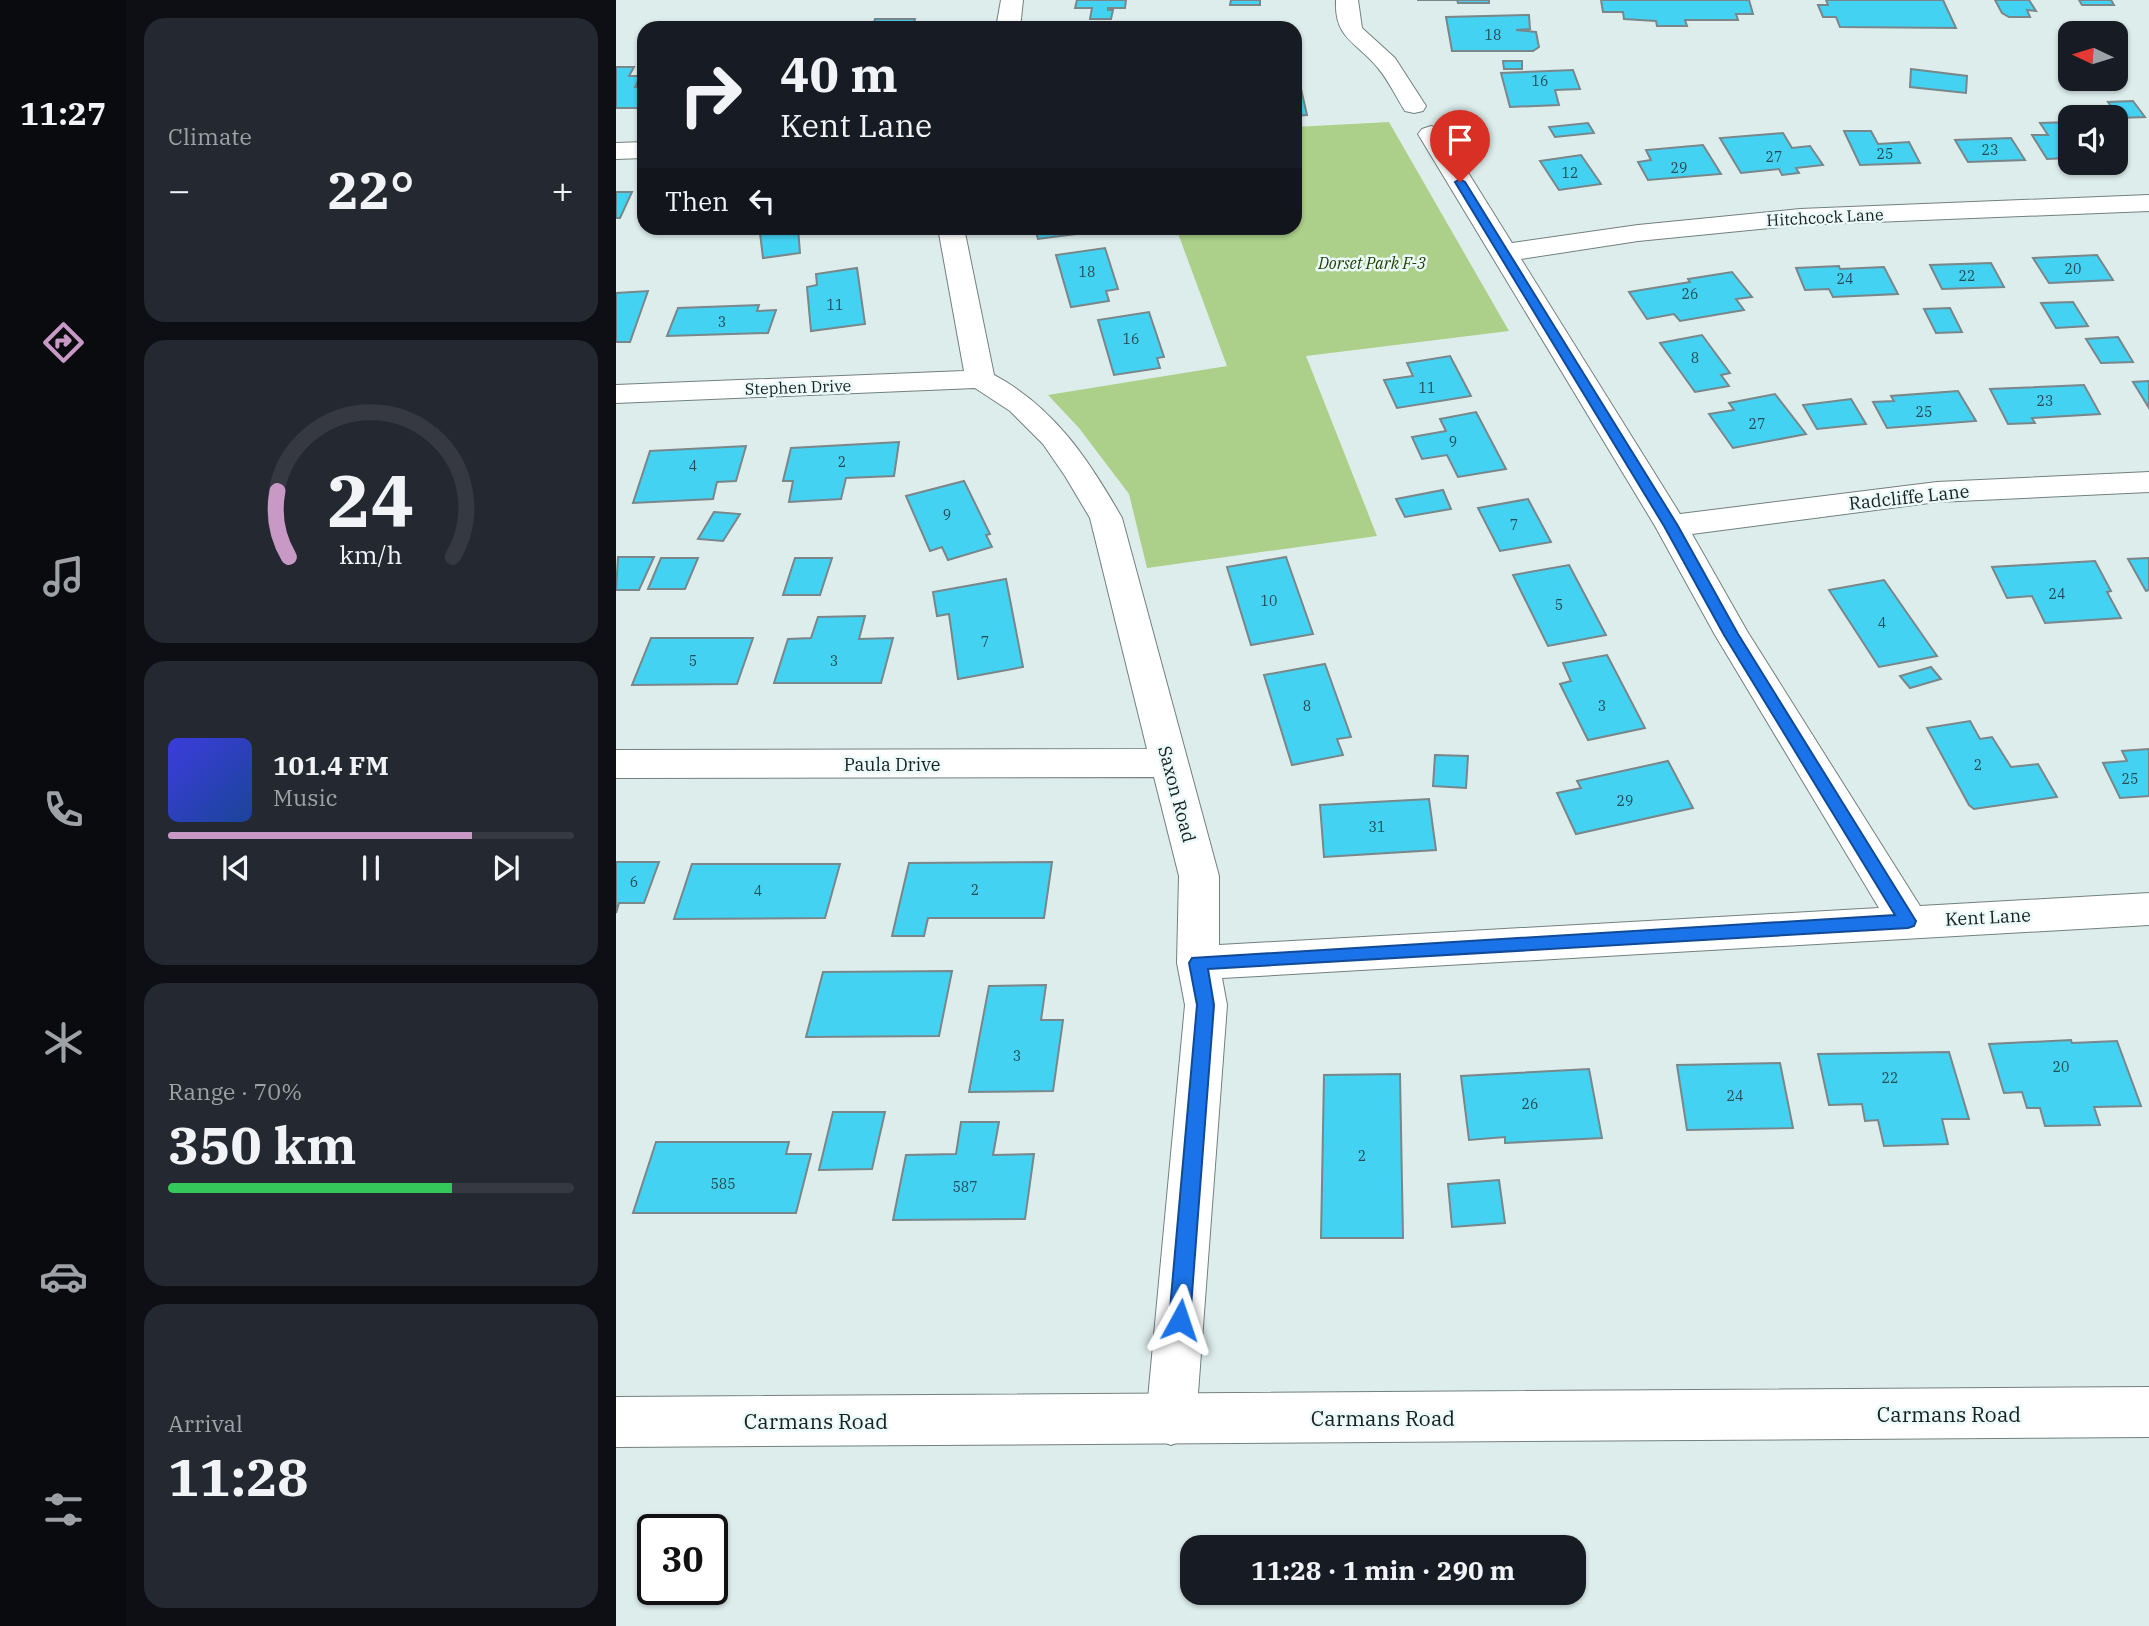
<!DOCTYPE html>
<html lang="en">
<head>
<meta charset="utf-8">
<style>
	body { margin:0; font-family:"IBM Plex Serif",serif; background:#242831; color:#f1f3f6; height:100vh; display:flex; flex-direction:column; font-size:26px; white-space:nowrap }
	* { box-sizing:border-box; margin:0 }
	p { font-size:23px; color:#9ea1a6 }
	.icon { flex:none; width:38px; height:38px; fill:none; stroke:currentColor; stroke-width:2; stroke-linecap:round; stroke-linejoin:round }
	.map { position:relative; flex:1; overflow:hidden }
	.panel { display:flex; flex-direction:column; gap:18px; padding:18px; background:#0d0f14; width:490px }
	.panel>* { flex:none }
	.hud { position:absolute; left:21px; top:21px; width:665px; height:214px; border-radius:21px; box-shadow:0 2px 5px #0004; background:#171b24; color:#f1f3f6; overflow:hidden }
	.needle { width:46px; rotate:274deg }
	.tools { position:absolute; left:1442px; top:21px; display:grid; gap:14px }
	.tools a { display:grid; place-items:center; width:70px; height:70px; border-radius:14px; background:#171b24; box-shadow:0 2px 5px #0004; font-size:35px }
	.speed { position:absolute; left:21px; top:1514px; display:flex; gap:14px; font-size:35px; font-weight:700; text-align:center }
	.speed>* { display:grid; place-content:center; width:91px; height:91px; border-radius:50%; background:#171b24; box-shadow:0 2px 5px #0004; line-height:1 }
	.speed .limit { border:4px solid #111; border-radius:10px; background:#fff; color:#111 }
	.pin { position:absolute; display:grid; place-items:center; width:60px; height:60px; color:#fff; margin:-72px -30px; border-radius:50% 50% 50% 0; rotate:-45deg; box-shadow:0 0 7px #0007 }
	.pin .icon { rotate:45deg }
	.me { position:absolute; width:77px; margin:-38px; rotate:5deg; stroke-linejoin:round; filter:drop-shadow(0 0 5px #0008) }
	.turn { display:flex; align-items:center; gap:24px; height:147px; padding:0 28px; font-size:32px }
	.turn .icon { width:91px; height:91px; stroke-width:2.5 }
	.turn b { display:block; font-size:49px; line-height:60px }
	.then { display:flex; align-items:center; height:66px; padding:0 28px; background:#0003; gap:14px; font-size:26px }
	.big { font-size:52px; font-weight:700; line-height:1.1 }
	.panel .tile { flex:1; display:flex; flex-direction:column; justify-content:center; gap:10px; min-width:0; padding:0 24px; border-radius:21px; background:#242831 }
	.panel .dial { align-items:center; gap:0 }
	.dial svg { height:182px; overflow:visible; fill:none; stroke:#363941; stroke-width:7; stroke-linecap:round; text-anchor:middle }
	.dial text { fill:#f1f3f6; stroke:none }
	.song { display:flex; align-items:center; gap:21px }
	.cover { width:84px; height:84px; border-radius:10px; background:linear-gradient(135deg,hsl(240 70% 55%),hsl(220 70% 35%)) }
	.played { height:7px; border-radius:4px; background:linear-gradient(90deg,#c999c6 75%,#363941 75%) }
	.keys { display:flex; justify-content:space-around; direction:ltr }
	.heat { display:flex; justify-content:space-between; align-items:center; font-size:38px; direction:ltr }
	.charge { height:10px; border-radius:5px; background:linear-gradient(90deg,#34c759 70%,#363941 0) }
	.trip { position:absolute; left:564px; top:1535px; width:406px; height:70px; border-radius:21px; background:#171b24; box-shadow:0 2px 5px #0004; font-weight:700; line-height:70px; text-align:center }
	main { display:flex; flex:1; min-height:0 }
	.tabs { display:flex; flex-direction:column; width:126px; justify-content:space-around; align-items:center; background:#090b0e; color:#9ea1a6 }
	.tabs .icon { width:49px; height:49px }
	.tabs .selected { color:#c999c6 }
	.tabs b { font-size:32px; color:#f1f3f6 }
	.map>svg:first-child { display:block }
	.green { fill:#acd08a }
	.building { fill:#44d2f3; stroke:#79868a; stroke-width:2 }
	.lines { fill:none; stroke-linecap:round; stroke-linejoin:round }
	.minor-casing { stroke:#72807e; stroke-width:2 }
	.tertiary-casing { stroke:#72807e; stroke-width:2 }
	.minor { fill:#fff; fill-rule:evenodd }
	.tertiary { fill:#fff; fill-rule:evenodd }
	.route { fill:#1a73e8; stroke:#114b97; stroke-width:2 }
	.labels { text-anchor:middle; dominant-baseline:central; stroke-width:5; stroke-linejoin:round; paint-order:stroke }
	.number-label { font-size:14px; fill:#244c53 }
	.far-street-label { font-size:16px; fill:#191f1e; stroke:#eafaf8 }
	.far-park-label { font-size:16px; font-style:italic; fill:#253f00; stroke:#eafaf8 }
	.street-label { font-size:18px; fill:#191f1e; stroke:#eafaf8 }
	.near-street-label { font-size:21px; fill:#191f1e; stroke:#eafaf8 }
</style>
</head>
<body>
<main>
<nav class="tabs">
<b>11:27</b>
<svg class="icon selected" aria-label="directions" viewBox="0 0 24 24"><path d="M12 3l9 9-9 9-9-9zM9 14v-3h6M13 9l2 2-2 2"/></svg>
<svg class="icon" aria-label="music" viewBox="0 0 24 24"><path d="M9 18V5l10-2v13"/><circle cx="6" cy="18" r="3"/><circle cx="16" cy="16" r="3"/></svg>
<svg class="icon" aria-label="phone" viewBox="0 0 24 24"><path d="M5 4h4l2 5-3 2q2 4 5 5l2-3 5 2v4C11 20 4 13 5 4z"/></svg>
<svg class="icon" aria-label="climate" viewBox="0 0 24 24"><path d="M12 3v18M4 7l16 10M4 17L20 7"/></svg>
<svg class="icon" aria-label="car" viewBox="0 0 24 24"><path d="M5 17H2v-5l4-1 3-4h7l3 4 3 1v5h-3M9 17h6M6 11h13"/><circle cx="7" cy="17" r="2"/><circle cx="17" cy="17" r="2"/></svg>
<svg class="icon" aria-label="filters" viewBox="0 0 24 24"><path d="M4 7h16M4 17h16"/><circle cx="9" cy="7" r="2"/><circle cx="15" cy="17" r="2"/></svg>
</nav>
<section class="panel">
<div class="tile"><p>Climate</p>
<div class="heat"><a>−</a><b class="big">22°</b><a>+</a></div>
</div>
<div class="tile dial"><svg viewBox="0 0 100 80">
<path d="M14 69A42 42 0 1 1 86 69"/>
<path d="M14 69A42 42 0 0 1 9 40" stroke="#c999c6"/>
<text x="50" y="56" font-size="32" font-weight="700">24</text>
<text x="50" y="72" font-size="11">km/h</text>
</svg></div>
<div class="tile">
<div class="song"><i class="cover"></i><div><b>101.4 FM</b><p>Music</p></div></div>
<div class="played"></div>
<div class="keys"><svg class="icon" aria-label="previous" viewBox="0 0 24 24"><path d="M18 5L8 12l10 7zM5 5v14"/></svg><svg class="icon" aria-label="pause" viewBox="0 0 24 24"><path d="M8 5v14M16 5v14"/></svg><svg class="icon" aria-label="next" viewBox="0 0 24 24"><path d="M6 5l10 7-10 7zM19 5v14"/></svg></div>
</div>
<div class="tile"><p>Range · 70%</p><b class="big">350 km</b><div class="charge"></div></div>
<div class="tile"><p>Arrival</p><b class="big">11:28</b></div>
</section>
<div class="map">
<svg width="1533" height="1626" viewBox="0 0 1533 1626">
	<rect width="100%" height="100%" fill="#ddedeb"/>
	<path class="green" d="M 773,122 L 893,331 L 690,356 L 761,536 L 531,568 L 513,494 L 463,428 L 432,395 L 611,366 L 560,228 L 679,228 L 679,127 Z"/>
	<g class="building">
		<path d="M 461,0 L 510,0 L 509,8 L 492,8 L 492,10 L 497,10 L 495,19 L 474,19 L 476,8 L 459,8 Z"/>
		<path d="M 615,0 L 644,0 L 644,5 L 614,5 Z"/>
		<path d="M 801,0 L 873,0 L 873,3 L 842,3 L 841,0 Z"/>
		<path d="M 985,0 L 1133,0 L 1137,14 L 1120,14 L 1122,20 L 1069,20 L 1071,26 L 1041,26 L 1040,21 L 1008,19 L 1007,12 L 987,12 Z"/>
		<path d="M 1210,0 L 1327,0 L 1340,28 L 1224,27 L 1220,17 L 1207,17 L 1202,5 L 1212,5 Z"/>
		<path d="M 1379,0 L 1413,0 L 1420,11 L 1411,10 L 1414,17 L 1393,17 L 1386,13 Z"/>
		<path d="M 1463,0 L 1495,0 L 1498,5 L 1466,5 Z"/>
		<path d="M 913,15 L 914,29 L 900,30 L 920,32 L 923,47 L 917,51 L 836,51 L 830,17 Z"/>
		<path d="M 259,19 L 299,19 L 296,28 L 256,28 Z"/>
		<path d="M 887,61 L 906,61 L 906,69 L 888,69 Z"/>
		<path d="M 0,67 L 18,67 L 13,76 L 24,76 L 19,87 L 28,87 L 28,98 L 23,108 L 0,108 Z"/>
		<path d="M 1295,69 L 1351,76 L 1350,93 L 1294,87 Z"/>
		<path d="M 957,70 L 964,89 L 939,90 L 943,105 L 894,107 L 885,73 Z"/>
		<path d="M 683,80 L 691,115 L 679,116 L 679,81 Z"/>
		<path d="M 1517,101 L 1529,117 L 1503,118 L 1492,102 Z"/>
		<path d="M 1454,122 L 1454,158 L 1431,159 L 1416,135 L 1432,135 L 1424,123 Z"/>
		<path d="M 972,123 L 978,133 L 939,137 L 933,127 Z"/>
		<path d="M 1228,131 L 1255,131 L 1262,144 L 1293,142 L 1304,163 L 1244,165 Z"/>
		<path d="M 1167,133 L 1176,148 L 1194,146 L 1207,165 L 1180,168 L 1183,173 L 1166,175 L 1163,169 L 1125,173 L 1104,138 Z"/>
		<path d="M 1395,138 L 1409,160 L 1352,162 L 1339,140 Z"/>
		<path d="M 1087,145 L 1105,174 L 1032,180 L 1022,162 L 1035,160 L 1030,150 Z"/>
		<path d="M 965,155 L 985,184 L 943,190 L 924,161 Z"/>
		<path d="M 0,192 L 16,192 L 4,218 L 0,218 Z"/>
		<path d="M 182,228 L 184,253 L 147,258 L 144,233 Z"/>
		<path d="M 419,228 L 468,228 L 469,233 L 422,239 Z"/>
		<path d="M 513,228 L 555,228 L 515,233 Z"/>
		<path d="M 489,248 L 502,289 L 490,291 L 493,301 L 455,307 L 440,255 Z"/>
		<path d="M 1481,255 L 1497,280 L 1433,283 L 1417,258 Z"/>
		<path d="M 1375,263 L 1388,287 L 1326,289 L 1314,265 Z"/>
		<path d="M 1223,266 L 1224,269 L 1268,267 L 1282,294 L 1217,297 L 1213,289 L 1189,290 L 1180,268 Z"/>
		<path d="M 241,268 L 249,324 L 195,331 L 191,287 L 201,285 L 200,274 Z"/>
		<path d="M 1116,272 L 1136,297 L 1120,299 L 1128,310 L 1064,321 L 1058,314 L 1031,319 L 1013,292 L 1074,282 L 1072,279 Z"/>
		<path d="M 32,291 L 14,342 L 0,342 L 0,293 Z"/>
		<path d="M 1457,302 L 1472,326 L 1440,328 L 1425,303 Z"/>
		<path d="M 143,305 L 141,311 L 160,310 L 152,333 L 51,336 L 62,308 Z"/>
		<path d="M 1334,308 L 1346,332 L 1320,333 L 1308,309 Z"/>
		<path d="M 533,312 L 548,357 L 541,358 L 544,368 L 498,375 L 482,320 Z"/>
		<path d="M 1086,335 L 1114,373 L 1105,375 L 1113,386 L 1079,392 L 1044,343 Z"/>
		<path d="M 1502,337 L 1517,362 L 1485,363 L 1470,339 Z"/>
		<path d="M 834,356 L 855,396 L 781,408 L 768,380 L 797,376 L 791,363 Z"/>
		<path d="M 1533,381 L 1533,408 L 1517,382 Z"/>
		<path d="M 1468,385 L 1484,414 L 1416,418 L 1419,423 L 1392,424 L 1374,389 Z"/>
		<path d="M 1342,391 L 1360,421 L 1271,428 L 1257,402 L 1278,401 L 1275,396 Z"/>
		<path d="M 1159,394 L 1190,434 L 1117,448 L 1093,414 L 1118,410 L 1113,403 Z"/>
		<path d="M 1235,399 L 1250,424 L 1201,429 L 1187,405 Z"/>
		<path d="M 860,412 L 890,469 L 842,477 L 831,455 L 806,459 L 796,437 L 830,431 L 824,419 Z"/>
		<path d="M 283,442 L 278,476 L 230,478 L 225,499 L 173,502 L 177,481 L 167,481 L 175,448 Z"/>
		<path d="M 130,446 L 120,481 L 101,482 L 97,499 L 17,503 L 34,451 Z"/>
		<path d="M 348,481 L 374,534 L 370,535 L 376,547 L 332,560 L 326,547 L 314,551 L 290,496 Z"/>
		<path d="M 827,490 L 835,509 L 789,517 L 780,499 Z"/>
		<path d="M 912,499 L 935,542 L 884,551 L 862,508 Z"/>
		<path d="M 98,512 L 124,514 L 107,541 L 82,539 Z"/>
		<path d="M 2,557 L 38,557 L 23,590 L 0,590 Z"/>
		<path d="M 670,557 L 697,634 L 635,645 L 611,567 Z"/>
		<path d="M 45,558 L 82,558 L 69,589 L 32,589 Z"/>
		<path d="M 179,558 L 216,558 L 204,595 L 167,595 Z"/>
		<path d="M 1533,558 L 1533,590 L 1530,591 L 1512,559 Z"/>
		<path d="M 1479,561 L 1495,591 L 1491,592 L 1505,618 L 1429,623 L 1416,596 L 1391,598 L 1376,567 Z"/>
		<path d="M 953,565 L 990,635 L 932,646 L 897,575 Z"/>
		<path d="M 390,579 L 407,667 L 342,679 L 333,614 L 321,616 L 317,592 Z"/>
		<path d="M 1268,580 L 1321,656 L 1263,667 L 1213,590 Z"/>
		<path d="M 249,616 L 243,639 L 277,638 L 265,683 L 158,683 L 172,639 L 195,638 L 202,617 Z"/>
		<path d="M 35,638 L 137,638 L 121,684 L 16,685 Z"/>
		<path d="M 991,655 L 1029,728 L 972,740 L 944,684 L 955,681 L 947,663 Z"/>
		<path d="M 709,664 L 735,737 L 721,739 L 727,755 L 676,765 L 648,675 Z"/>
		<path d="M 1315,667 L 1325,679 L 1294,688 L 1284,676 Z"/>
		<path d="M 1354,721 L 1364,739 L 1376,737 L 1395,767 L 1422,764 L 1441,797 L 1358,809 L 1353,805 L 1311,728 Z"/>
		<path d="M 1533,749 L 1533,796 L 1504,798 L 1487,763 L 1511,761 L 1506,751 Z"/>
		<path d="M 819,755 L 852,756 L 850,788 L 817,786 Z"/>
		<path d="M 1052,761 L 1077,808 L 960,834 L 941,793 L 965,788 L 961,781 Z"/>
		<path d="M 813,799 L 820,850 L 708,857 L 704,805 Z"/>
		<path d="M 0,862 L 43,862 L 28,903 L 3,903 L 0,913 Z"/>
		<path d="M 436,862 L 428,918 L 312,918 L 308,936 L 276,936 L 293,863 Z"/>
		<path d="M 76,864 L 224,864 L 209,918 L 58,919 Z"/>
		<path d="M 336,971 L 323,1036 L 190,1037 L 207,972 Z"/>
		<path d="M 430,985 L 425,1020 L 447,1020 L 437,1091 L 353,1092 L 373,986 Z"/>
		<path d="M 1455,1040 L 1456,1043 L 1501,1041 L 1525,1106 L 1478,1107 L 1484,1125 L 1429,1126 L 1424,1108 L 1411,1108 L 1406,1092 L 1388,1093 L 1373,1044 Z"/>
		<path d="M 1333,1052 L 1353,1119 L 1326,1119 L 1332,1144 L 1268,1146 L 1262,1120 L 1249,1121 L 1246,1104 L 1213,1105 L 1202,1054 Z"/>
		<path d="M 1164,1063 L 1177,1128 L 1071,1130 L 1061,1065 Z"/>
		<path d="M 973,1069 L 986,1138 L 889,1143 L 889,1137 L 853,1140 L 845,1076 Z"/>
		<path d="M 784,1074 L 787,1238 L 705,1238 L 708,1075 Z"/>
		<path d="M 217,1112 L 269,1112 L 256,1169 L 203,1170 Z"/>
		<path d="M 345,1122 L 383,1122 L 377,1155 L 418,1154 L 409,1219 L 277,1220 L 290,1155 L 340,1154 Z"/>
		<path d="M 40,1142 L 173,1142 L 170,1154 L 195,1154 L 180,1213 L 17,1213 Z"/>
		<path d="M 883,1180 L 889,1223 L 836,1227 L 832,1184 Z"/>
	</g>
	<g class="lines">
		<defs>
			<g id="minor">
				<path d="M 385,0 L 407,0 L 404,28 L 380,28 Z"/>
				<path d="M 720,0 L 742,0 L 746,28 L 779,58 L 810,106 L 807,111 L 798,113 L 789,111 C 780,97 773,81 762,68 C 741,42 718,39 720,0 Z"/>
				<path d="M 815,126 L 824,129 L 828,134 L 896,243 L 1022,225 L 1184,209 L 1533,195 L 1533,211 L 1184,225 L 1022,241 L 905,259 L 1064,514 L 1321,482 L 1533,472 L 1533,492 L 1321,502 L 1076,534 L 1131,631 L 1304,906 L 1533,893 L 1533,925 L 606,978 L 611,1005 L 580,1420 L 573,1438 L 555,1445 L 537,1438 L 530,1420 L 569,1005 L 561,963 L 563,876 L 538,777 L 0,778 L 0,750 L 531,749 L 474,518 L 449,476 L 427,444 L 394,411 L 359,388 L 0,403 L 0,385 L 348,371 L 322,228 L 348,228 L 378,375 C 438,407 473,460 506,518 L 603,876 L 603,945 L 1263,908 L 1099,635 L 1039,526 L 802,134 L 806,129 Z"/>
				<path d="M 28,142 L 28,158 L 0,159 L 0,143 Z"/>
			</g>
			<path id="tertiary" d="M 1533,1387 L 1533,1437 L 0,1447 L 0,1397 Z"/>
		</defs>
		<use href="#minor" class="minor-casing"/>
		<use href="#tertiary" class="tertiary-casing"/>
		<use href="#minor" class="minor"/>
		<use href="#tertiary" class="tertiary"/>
	</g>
	<path class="route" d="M 844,179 L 849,182 L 1062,526 L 1122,634 L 1300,921 L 1298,926 L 1292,928 L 592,969 L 598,1005 L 574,1320 L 571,1326 L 564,1329 L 556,1326 L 553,1320 L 581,1005 L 573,963 L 576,958 L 1279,915 L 1108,635 L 1048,526 L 839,182 Z"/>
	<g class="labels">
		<g class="number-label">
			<text x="877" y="35">18</text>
			<text x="924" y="81">16</text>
			<text x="1374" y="150">23</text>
			<text x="1269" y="154">25</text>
			<text x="1158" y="157">27</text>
			<text x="1063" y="168">29</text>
			<text x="954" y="173">12</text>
			<text x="1457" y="269">20</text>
			<text x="471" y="272">18</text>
			<text x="1351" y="276">22</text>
			<text x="1229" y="279">24</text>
			<text x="1074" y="294">26</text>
			<text x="219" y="305">11</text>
			<text x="106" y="322">3</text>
			<text x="515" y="339">16</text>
			<text x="1079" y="358">8</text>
			<text x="811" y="388">11</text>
			<text x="1429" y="401">23</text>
			<text x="1308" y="412">25</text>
			<text x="1141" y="424">27</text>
			<text x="837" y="442">9</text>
			<text x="226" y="462">2</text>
			<text x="77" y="466">4</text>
			<text x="331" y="515">9</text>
			<text x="898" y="525">7</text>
			<text x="1441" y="594">24</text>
			<text x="653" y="601">10</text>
			<text x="943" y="605">5</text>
			<text x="1266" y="623">4</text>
			<text x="369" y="642">7</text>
			<text x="77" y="661">5</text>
			<text x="218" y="661">3</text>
			<text x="691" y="706">8</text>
			<text x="986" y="706">3</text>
			<text x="1362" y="765">2</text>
			<text x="1514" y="779">25</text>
			<text x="1009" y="801">29</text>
			<text x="761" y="827">31</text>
			<text x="18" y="882">6</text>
			<text x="359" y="890">2</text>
			<text x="142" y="891">4</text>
			<text x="401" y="1056">3</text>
			<text x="1445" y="1067">20</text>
			<text x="1274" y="1078">22</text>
			<text x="1119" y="1096">24</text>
			<text x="914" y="1104">26</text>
			<text x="746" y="1156">2</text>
			<text x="107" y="1184">585</text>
			<text x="349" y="1187">587</text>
		</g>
		<g class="far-street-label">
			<text transform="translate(1209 217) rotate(-3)">Hitchcock Lane</text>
			<text transform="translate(182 387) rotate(-2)">Stephen Drive</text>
		</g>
		<g class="far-park-label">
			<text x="756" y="263">Dorset Park F-3</text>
		</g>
		<g class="street-label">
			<text transform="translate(1293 497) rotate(-6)">Radcliffe Lane</text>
			<text x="276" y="764">Paula Drive</text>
			<text transform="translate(561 794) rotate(75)">Saxon Road</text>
			<text transform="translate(1372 917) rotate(-3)">Kent Lane</text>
		</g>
		<g class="near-street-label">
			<text x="1333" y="1414">Carmans Road</text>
			<text x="767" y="1418">Carmans Road</text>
			<text x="200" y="1421">Carmans Road</text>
		</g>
	</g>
</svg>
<div class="tools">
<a><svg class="needle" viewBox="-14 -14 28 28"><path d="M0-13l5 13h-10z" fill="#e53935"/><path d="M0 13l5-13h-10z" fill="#9ea1a6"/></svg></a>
<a><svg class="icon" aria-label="sound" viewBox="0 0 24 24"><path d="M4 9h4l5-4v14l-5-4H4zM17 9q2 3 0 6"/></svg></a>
</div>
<div class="speed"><div class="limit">30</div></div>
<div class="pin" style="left:844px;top:182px;background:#d93025"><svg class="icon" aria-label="arrive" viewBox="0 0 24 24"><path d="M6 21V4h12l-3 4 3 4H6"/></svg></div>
<svg class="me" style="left:564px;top:1320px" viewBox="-20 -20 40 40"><path d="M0-17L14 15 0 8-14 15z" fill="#1a73e8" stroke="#fff" stroke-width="4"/></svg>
<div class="trip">11:28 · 1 min · 290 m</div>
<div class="hud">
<div class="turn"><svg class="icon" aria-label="right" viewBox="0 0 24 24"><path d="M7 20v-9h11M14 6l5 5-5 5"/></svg><div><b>40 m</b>Kent Lane</div></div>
<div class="then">Then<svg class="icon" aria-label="left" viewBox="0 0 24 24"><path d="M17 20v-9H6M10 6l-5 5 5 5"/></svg></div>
</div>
</div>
</main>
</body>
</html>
